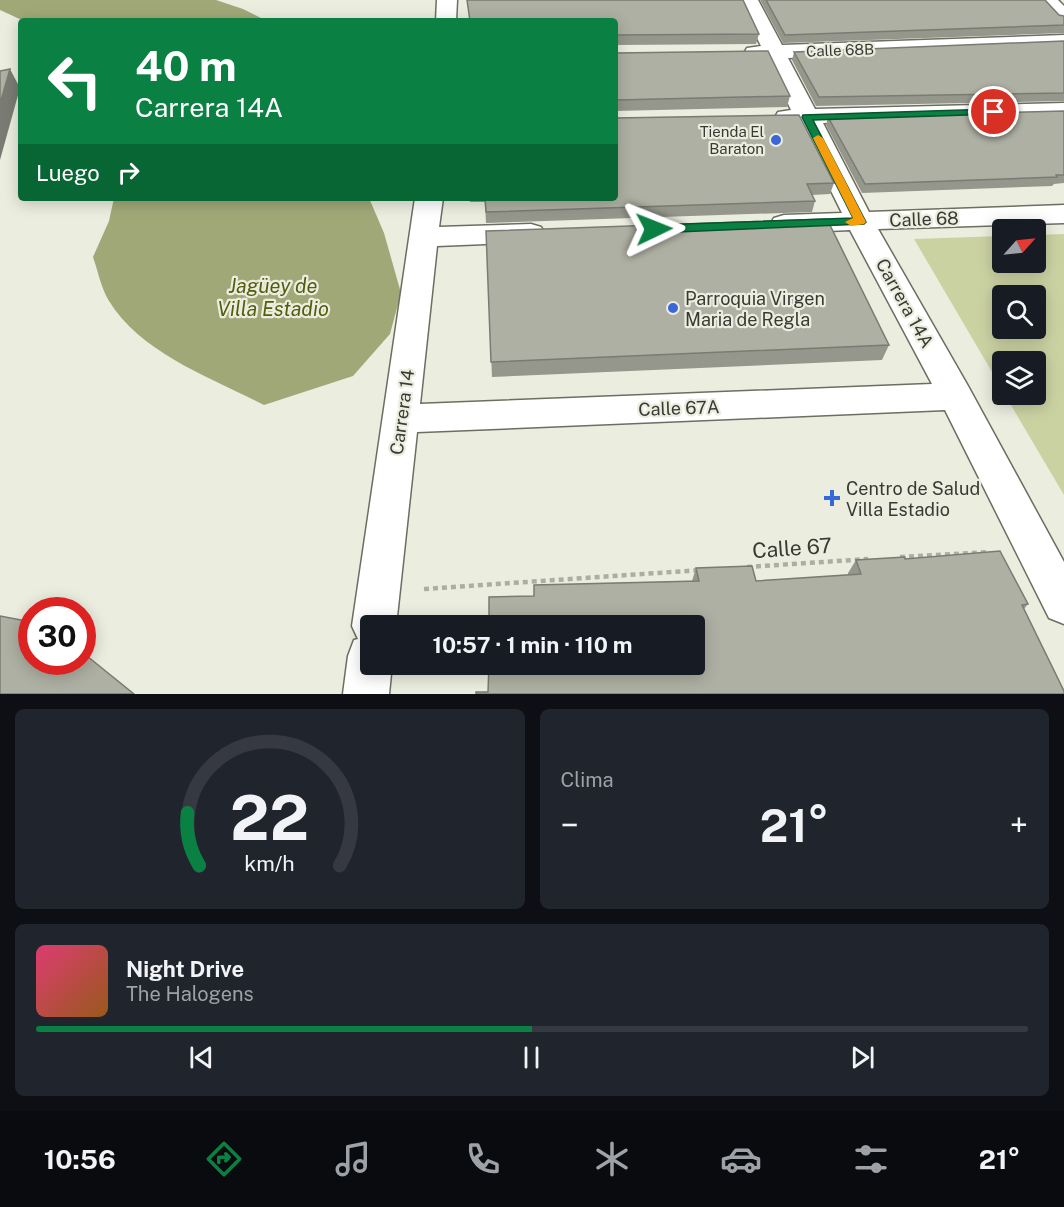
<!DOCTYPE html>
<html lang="es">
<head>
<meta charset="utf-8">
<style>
	body { margin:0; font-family:"Public Sans",sans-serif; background:#20242c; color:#f1f3f6; height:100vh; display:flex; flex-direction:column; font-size:22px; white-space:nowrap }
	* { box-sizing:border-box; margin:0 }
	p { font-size:20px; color:#9ea1a6 }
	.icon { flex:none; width:33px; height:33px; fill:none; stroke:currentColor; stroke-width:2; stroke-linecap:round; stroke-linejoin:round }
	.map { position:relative; height:694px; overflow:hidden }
	.side { display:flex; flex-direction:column; gap:15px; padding:15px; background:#0d0f14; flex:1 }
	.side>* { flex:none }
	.banner { position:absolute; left:18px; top:18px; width:600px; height:183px; border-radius:6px; box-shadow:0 3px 15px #0003; background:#0b8043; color:#fff; overflow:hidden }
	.needle { width:39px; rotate:63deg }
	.controls { position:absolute; left:992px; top:219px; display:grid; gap:12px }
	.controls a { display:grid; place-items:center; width:54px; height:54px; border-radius:6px; background:#171b24; box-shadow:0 3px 15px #0003; font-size:30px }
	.speed { position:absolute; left:18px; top:597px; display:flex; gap:12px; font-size:30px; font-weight:700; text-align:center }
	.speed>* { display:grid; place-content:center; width:78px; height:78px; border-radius:50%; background:#171b24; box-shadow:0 3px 15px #0003; line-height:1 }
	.speed .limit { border:9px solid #d22; background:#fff; color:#111 }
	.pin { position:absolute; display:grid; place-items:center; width:51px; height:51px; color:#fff; margin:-26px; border:3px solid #fff; border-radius:50%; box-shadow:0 2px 6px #0007 }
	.me { position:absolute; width:66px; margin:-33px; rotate:88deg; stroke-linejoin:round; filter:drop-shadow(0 0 4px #0008) }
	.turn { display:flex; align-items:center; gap:21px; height:126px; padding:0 18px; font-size:27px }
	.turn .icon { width:78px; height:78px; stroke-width:2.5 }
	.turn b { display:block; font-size:42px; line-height:51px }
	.then { display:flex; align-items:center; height:57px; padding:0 18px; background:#0003; gap:12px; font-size:22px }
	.big { font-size:45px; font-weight:700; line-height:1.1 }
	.side .tile { flex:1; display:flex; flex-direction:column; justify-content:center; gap:9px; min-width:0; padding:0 21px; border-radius:9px; background:#20242c }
	.side .dial { align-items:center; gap:0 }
	.dial svg { height:156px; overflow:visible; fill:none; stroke:#363941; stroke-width:7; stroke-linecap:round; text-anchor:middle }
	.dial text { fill:#f1f3f6; stroke:none }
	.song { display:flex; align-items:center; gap:18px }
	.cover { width:72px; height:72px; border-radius:9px; background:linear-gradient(135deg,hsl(340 70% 55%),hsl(30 70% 35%)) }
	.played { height:6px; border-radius:3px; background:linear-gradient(90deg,#0b8043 50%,#363941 50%) }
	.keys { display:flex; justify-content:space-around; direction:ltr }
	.heat { display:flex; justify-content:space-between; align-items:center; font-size:33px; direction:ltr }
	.side .tiles { flex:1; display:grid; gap:15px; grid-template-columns:1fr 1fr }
	.tile:last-child { grid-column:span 2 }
	.trip { position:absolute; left:360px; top:615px; width:345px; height:60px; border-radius:6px; background:#171b24; box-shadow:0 3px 15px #0003; font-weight:700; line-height:60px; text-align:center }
	.tabs { display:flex; height:96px; justify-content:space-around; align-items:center; background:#090b0e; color:#9ea1a6 }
	.tabs .icon { width:42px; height:42px }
	.tabs .current { color:#0b8043 }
	.tabs b { font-size:27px; color:#f1f3f6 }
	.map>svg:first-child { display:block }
	.green { fill:#cbd2a2; fill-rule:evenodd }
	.water { fill:#a1a878 }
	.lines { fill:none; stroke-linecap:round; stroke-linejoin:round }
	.minor-casing { stroke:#6c6e61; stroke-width:3 }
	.path { stroke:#acaea3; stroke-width:4.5; stroke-dasharray:5 4; stroke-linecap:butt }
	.minor { fill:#fff; fill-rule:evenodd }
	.wall { fill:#96978c }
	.shaded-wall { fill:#7a7b72 }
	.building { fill:#aeb0a3; stroke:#7a7b72; stroke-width:1.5 }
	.route { fill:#0b8043; stroke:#07532c; stroke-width:1.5 }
	.slow { fill:#f59e0b }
	.poi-dot { fill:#3a67d7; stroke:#ebeddf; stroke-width:2 }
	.labels { text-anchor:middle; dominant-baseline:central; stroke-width:4.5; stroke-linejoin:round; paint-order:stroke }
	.far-street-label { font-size:15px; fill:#393a35; stroke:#ebeddf }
	.far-poi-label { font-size:15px; fill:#393a35; stroke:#ebeddf; text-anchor:end }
	.street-label { font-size:18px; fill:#393a35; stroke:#ebeddf }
	.poi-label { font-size:18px; fill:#393a35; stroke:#ebeddf; text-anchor:start }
	.water-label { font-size:20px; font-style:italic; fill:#555c0d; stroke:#ebeddf }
	.near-street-label { font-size:21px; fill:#393a35; stroke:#ebeddf }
</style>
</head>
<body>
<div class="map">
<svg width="1064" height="694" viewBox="0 0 1064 694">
	<rect width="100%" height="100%" fill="#ebeddf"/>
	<path class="green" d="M 1064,234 L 1064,495 L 1005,395 L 1035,394 L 1035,362 L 1002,362 L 1002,389 L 914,239 L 1002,236 L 1002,262 L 1035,262 L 1035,235 ZM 1002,296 L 1035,296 L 1035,328 L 1002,328 Z"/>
	<g class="water">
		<path d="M 0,0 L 216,0 L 243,9 L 267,21 L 24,21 L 0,10 Z"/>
		<path d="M 114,198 L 369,198 L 384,233 L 401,293 L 390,334 L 353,376 L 264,405 C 210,377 142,354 109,301 C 101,288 98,271 93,257 L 109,221 Z"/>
	</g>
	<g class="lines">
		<defs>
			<g id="minor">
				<path d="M 437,0 L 457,0 L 456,21 L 436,21 Z"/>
				<path d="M 738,0 L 758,0 L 782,45 L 1064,35 L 1064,47 L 788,58 L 815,109 L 1064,103 L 1064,117 L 823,123 L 869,212 L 1064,205 L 1064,223 L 878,229 L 968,386 L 1064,562 L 1064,624 L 1049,618 L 945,410 L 417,432 L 396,626 L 370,626 L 370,664 L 392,664 L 389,694 L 343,694 L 348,656 L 354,640 L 358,639 L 352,626 L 415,198 L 443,198 L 439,227 L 531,224 L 541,227 L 545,233 L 541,239 L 531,242 L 437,246 L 420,404 L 932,384 L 850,230 L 784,233 L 774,230 L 770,224 L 774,218 L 784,215 L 842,213 L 798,124 L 778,122 L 775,117 L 778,112 L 791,110 L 767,59 L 747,58 L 744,53 L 747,48 L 761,46 Z"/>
				<path d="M 1036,0 L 1058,0 L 1064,6 L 1064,23 L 1057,21 Z"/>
			</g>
		</defs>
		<use href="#minor" class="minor-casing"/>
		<g class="path">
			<path d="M 900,557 L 988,552"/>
			<path d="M 747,567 L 868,559"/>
			<path d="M 424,589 L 701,570"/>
		</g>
		<use href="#minor" class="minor"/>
	</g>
	<g class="wall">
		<path d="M 467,0 L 743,0 L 759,34 L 756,44 L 615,45 L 615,21 L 470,21 Z"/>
		<path d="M 760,0 L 1045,0 L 1059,15 L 1064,16 L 1064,33 L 783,43 Z"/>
		<path d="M 1064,41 L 1064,101 L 816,106 L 792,60 L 794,52 Z"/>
		<path d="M 615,53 L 790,96 L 787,107 L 615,111 Z"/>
		<path d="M 1064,111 L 1064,183 L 1054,184 L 1052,186 L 862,193 L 826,125 L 828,117 Z"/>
		<path d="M 615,118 L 834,183 L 830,194 L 812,195 L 815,201 L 812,212 L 486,223 L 485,202 L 470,202 L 470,198 L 615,198 Z"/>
		<path d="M 486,231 L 889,345 L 882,360 L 492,377 Z"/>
		<path d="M 905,559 L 1028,604 L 1024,609 L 488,692 L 534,596 L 534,585 L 692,581 L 696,568 L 756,581 L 848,575 L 848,573 L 856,560 Z"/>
	</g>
	<path class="shaded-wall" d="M 10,69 L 20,88 L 0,160 L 0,104 Z"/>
	<g class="building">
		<path d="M 467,0 L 743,0 L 759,34 L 616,35 L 615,36 L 615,21 L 470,21 Z"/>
		<path d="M 766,0 L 1045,0 L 1059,15 L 1064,16 L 1064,25 L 785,35 Z"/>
		<path d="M 1064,41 L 1064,93 L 819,97 L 794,52 Z"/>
		<path d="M 768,51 L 790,96 L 616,100 L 615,101 L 615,53 Z"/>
		<path d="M 10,69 L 0,104 L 0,71 Z"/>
		<path d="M 1064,111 L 1064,175 L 1056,175 L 1057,177 L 865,184 L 828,117 Z"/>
		<path d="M 799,115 L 834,183 L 807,184 L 815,201 L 486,212 L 485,198 L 615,198 L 615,118 Z"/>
		<path d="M 827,219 L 889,345 L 491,362 L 486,231 Z"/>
		<path d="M 1000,551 L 1028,604 L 1022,605 L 1064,691 L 1064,694 L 476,694 L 476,692 L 488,692 L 489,664 L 694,664 L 694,626 L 489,626 L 489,597 L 534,596 L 534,585 L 699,581 L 696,568 L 752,566 L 756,581 L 861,574 L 856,560 L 905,557 L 905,559 Z"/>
		<path d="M 0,616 L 32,622 L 32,662 L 82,662 L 82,652 L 134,694 L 0,694 Z"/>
	</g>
	<path class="route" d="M 994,109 L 997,110 L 997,114 L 813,120 L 866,222 L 864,224 L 654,233 L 648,229 L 654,225 L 853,218 L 802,117 L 803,115 Z"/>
	<path class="slow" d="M 818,135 L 823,138 L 866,222 L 864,224 L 851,226 L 845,222 L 853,218 L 813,138 Z"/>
	<g class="poi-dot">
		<circle cx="776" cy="140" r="6"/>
		<circle cx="673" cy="308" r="6"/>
		<path d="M829 489h6v6h6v6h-6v6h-6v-6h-6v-6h6z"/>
	</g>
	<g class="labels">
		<g class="far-street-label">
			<text transform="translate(840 50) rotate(-2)">Calle 68B</text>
		</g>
		<g class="far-poi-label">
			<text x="764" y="131">Tienda El<tspan x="764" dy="17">Baraton</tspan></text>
		</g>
		<g class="street-label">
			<text transform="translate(924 219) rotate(-2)">Calle 68</text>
			<text transform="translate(905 303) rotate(61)">Carrera 14A</text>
			<text transform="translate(679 408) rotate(-2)">Calle 67A</text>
			<text transform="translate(402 412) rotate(-82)">Carrera 14</text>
		</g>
		<g class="poi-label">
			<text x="685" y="298">Parroquia Virgen<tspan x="685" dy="21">Maria de Regla</tspan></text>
			<text x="846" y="488">Centro de Salud<tspan x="846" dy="21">Villa Estadio</tspan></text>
		</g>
		<g class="water-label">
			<text x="273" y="286">Jagüey de<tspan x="273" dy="23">Villa Estadio</tspan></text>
		</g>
		<g class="near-street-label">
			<text transform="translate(792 548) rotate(-4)">Calle 67</text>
		</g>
	</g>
</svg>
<div class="controls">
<a><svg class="needle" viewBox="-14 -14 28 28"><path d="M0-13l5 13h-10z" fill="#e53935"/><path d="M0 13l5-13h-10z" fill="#9ea1a6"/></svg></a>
<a><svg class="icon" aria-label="search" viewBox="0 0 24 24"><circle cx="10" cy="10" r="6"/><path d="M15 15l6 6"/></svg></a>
<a><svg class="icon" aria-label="layers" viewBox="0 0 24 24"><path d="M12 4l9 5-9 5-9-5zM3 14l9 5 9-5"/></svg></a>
</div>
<div class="speed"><div class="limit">30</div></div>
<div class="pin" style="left:994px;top:112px;background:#d93025"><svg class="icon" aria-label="arrive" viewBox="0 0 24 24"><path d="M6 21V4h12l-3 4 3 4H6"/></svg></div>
<svg class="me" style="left:654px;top:229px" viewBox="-20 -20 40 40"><path d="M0-17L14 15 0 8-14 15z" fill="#0b8043" stroke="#fff" stroke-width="4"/></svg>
<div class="trip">10:57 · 1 min · 110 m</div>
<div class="banner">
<div class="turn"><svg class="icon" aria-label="left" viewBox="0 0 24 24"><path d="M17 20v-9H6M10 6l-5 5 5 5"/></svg><div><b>40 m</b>Carrera 14A</div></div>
<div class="then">Luego<svg class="icon" aria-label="right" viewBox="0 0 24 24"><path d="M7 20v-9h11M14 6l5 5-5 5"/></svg></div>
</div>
</div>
<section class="side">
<div class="tiles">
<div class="tile dial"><svg viewBox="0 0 100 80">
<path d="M14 69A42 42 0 1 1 86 69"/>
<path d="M14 69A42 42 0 0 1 8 42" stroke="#0b8043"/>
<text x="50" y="56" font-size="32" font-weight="700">22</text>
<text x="50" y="72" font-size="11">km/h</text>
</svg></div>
<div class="tile"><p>Clima</p>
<div class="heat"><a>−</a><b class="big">21°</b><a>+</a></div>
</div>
<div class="tile">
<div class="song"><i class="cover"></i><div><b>Night Drive</b><p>The Halogens</p></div></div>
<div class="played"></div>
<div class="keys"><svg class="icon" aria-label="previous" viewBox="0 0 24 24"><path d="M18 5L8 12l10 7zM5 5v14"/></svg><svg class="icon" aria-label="pause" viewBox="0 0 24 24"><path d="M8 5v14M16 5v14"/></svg><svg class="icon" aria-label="next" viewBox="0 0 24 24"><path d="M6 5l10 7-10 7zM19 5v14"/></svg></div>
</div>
</div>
</section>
<nav class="tabs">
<b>10:56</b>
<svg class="icon current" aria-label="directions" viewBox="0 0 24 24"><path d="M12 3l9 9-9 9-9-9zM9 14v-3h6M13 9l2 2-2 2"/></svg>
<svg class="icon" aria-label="music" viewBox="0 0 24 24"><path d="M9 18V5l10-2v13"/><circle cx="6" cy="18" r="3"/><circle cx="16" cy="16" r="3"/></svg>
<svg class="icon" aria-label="phone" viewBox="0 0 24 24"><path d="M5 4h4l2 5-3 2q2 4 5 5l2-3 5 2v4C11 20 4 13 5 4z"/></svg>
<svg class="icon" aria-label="climate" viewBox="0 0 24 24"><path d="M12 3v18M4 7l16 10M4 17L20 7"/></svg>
<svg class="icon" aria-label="car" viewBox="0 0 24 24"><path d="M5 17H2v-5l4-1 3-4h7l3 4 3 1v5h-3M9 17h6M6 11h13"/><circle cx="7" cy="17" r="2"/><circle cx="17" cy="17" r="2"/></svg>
<svg class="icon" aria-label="filters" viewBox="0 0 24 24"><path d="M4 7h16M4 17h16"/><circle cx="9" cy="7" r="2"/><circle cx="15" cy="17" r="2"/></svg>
<b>21°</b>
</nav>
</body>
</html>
